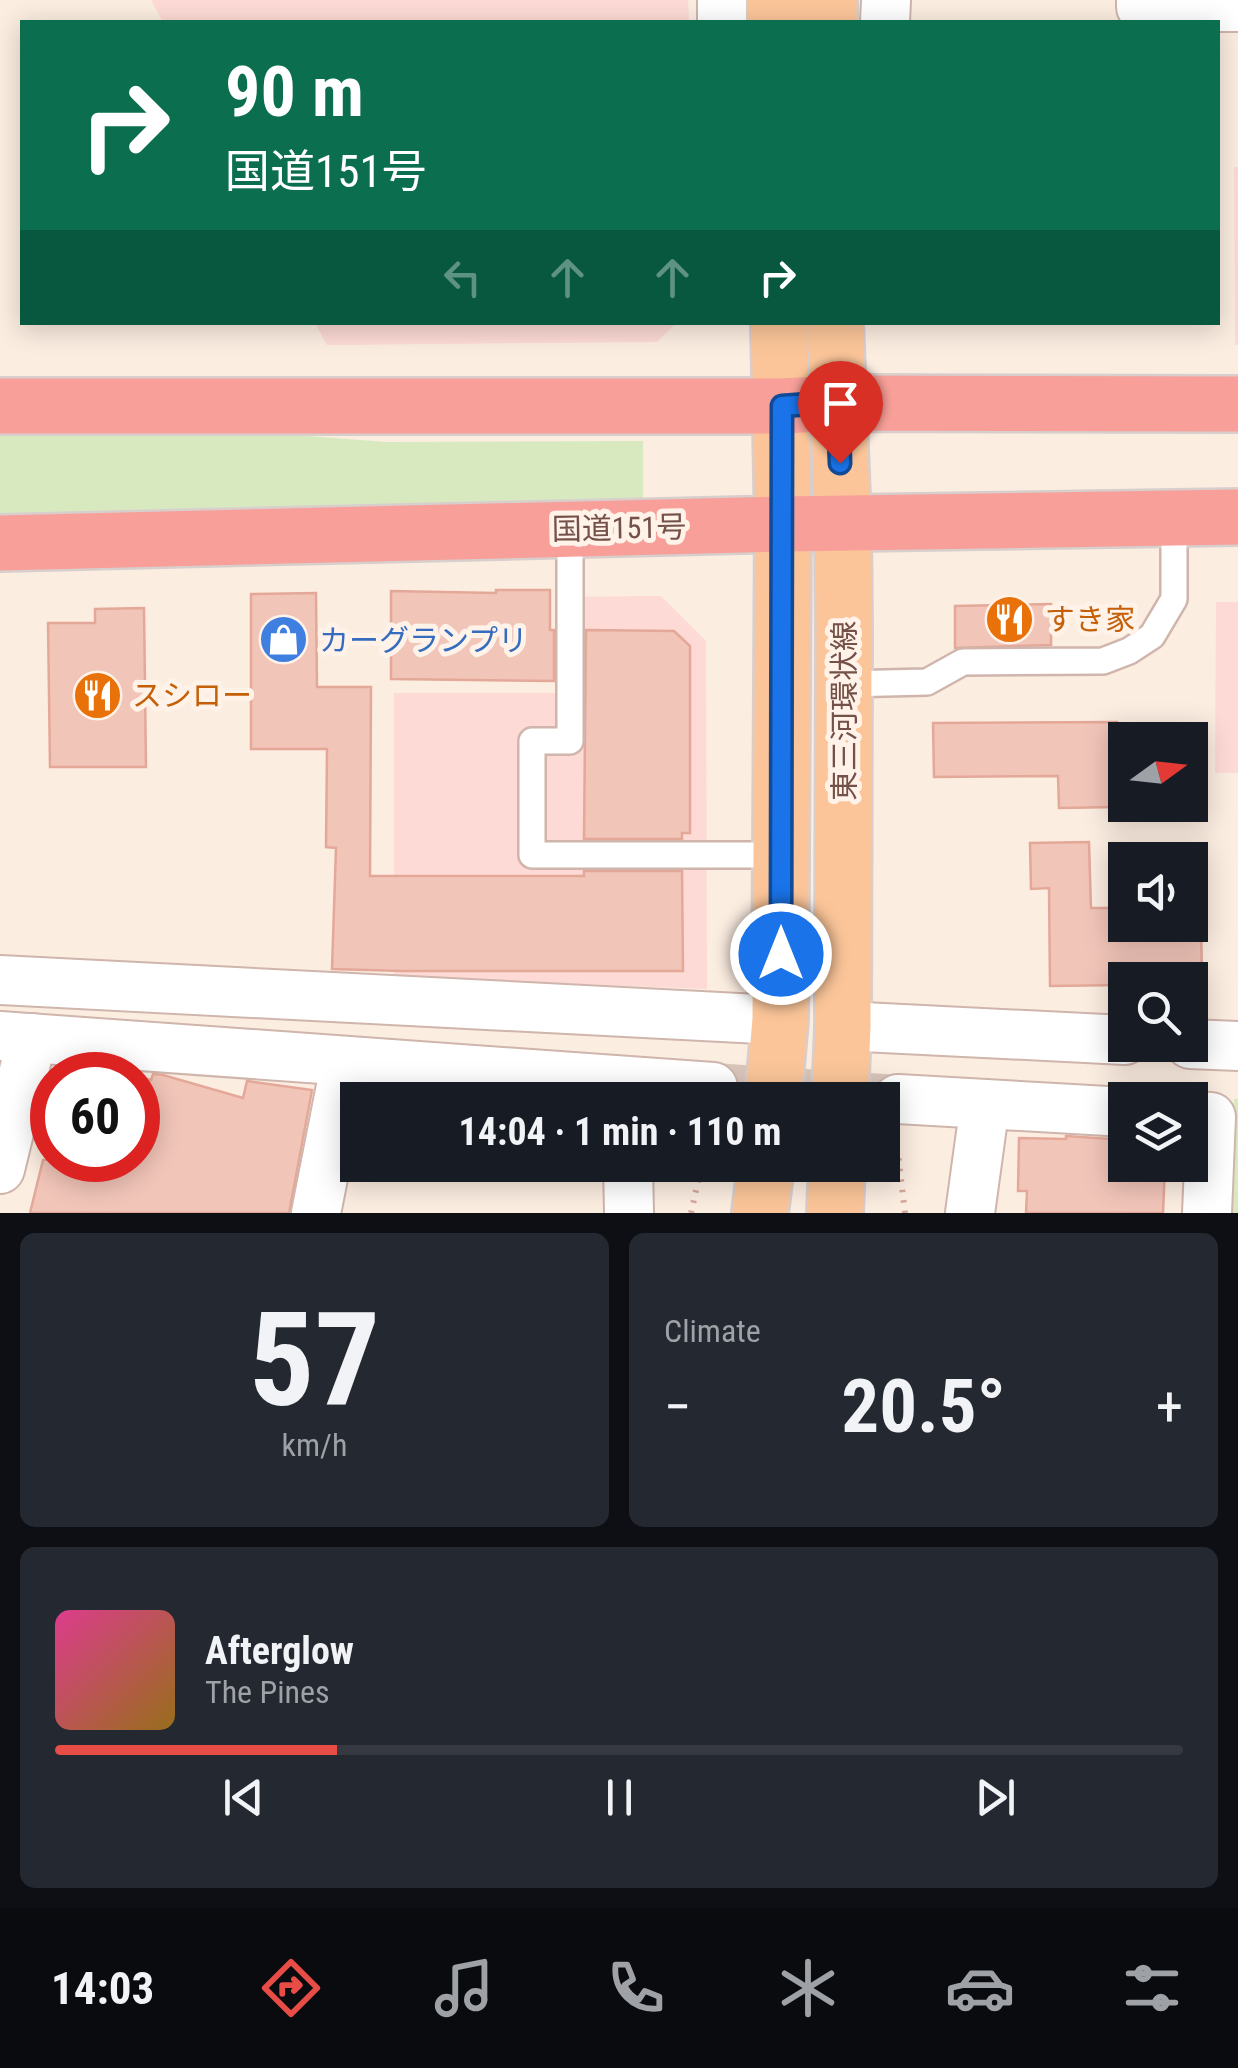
<!DOCTYPE html>
<html lang="en">
<head>
<meta charset="utf-8">
<style>
	body { margin:0; font-family:"Roboto Condensed","Noto Sans JP",sans-serif; background:#242831; color:#f1f3f6; height:100vh; display:flex; flex-direction:column; font-size:38px; white-space:nowrap }
	* { box-sizing:border-box; margin:0 }
	p { font-size:32px; color:#9ea1a6 }
	.icon { flex:none; width:55px; height:55px; fill:none; stroke:currentColor; stroke-width:2; stroke-linecap:round; stroke-linejoin:round }
	.map { position:relative; height:1213px; overflow:hidden }
	.details { display:flex; flex-direction:column; gap:20px; padding:20px; background:#0d0f14; flex:1 }
	.details>* { flex:none }
	.banner { position:absolute; left:20px; top:20px; width:1200px; height:305px; border-radius:0px; box-shadow:0 5px 25px #0003; background:#0b6e4f; color:#fff; overflow:hidden }
	.needle { width:65px; rotate:75deg }
	.tools { position:absolute; left:1108px; top:722px; display:grid; gap:20px }
	.tools a { display:grid; place-items:center; width:100px; height:100px; border-radius:0px; background:#171b24; box-shadow:0 5px 25px #0003; font-size:50px }
	.speed { position:absolute; left:30px; top:1052px; display:flex; gap:20px; font-size:50px; font-weight:700; text-align:center }
	.speed>* { display:grid; place-content:center; width:130px; height:130px; border-radius:50%; background:#171b24; box-shadow:0 5px 25px #0003; line-height:1 }
	.speed .limit { border:15px solid #d22; background:#fff; color:#111 }
	.pin { position:absolute; display:grid; place-items:center; width:85px; height:85px; color:#fff; margin:-102px -42px; border-radius:50% 50% 50% 0; rotate:-45deg; box-shadow:0 0 10px #0007 }
	.pin .icon { rotate:45deg }
	.me { position:absolute; width:110px; margin:-55px; rotate:0deg; stroke-linejoin:round; filter:drop-shadow(0 0 8px #0008) }
	.turn { display:flex; align-items:center; gap:35px; height:210px; padding:0 40px; font-size:45px }
	.turn .icon { width:130px; height:130px; stroke-width:2.5 }
	.turn b { display:block; font-size:70px; line-height:85px }
	.lanes { display:flex; align-items:center; height:95px; padding:0 40px; background:#0003; justify-content:center; gap:50px; direction:ltr }
	.lanes .off { opacity:.35 }
	.big { font-size:75px; font-weight:700; line-height:1.1 }
	.details .card { flex:1; display:flex; flex-direction:column; justify-content:center; gap:15px; min-width:0; padding:0 35px; border-radius:15px; background:#242831 }
	.details .dial { align-items:center; gap:0 }
	.dial b { font-size:130px; line-height:1 }
	.song { display:flex; align-items:center; gap:30px }
	.cover { width:120px; height:120px; border-radius:15px; background:linear-gradient(135deg,hsl(330 70% 55%),hsl(40 70% 35%)) }
	.played { height:10px; border-radius:5px; background:linear-gradient(90deg,#e74c46 25%,#363941 25%) }
	.keys { display:flex; justify-content:space-around; direction:ltr }
	.heat { display:flex; justify-content:space-between; align-items:center; font-size:55px; direction:ltr }
	.details .tiles { flex:1; display:grid; gap:20px; grid-template-columns:1fr 1fr }
	.card:last-child { grid-column:span 2 }
	.trip { position:absolute; left:340px; top:1082px; width:560px; height:100px; border-radius:0px; background:#171b24; box-shadow:0 5px 25px #0003; font-weight:700; line-height:100px; text-align:center }
	.dock { display:flex; height:160px; justify-content:space-around; align-items:center; background:#090b0e; color:#9ea1a6 }
	.dock .icon { width:70px; height:70px }
	.dock .on { color:#e74c46 }
	.dock b { font-size:45px; color:#f1f3f6 }
	.map>svg:first-child { display:block }
	.commercial { fill:#fddad5 }
	.green { fill:#d8e9c0 }
	.building { fill:#f2c5b9; stroke:#e4a899; stroke-width:2.5 }
	.lines { fill:none; stroke-linecap:round; stroke-linejoin:round }
	.street-tunnel { stroke:#dac6bb; stroke-width:48; stroke-dasharray:48 24; stroke-linecap:butt }
	.lane-casing { stroke:#cfb5ab; stroke-width:30 }
	.street-casing { stroke:#cfb5ab; stroke-width:52 }
	.primary-casing { stroke:#d8cecc; stroke-width:60 }
	.highway-casing { stroke:#d8cecc; stroke-width:60 }
	.path { stroke:#d6a89c; stroke-width:6; stroke-dasharray:2.5 8; stroke-linecap:butt }
	.lane { stroke:#fff; stroke-width:25 }
	.street { stroke:#fff; stroke-width:48 }
	.primary { stroke:#fbc599; stroke-width:55 }
	.highway { stroke:#f79f98; stroke-width:55 }
	.route-casing { stroke:#114b97; stroke-width:25 }
	.route { stroke:#1a73e8; stroke-width:18 }
	.labels { text-anchor:middle; dominant-baseline:central; stroke-width:10; stroke-linejoin:round; paint-order:stroke }
	.street-label { font-size:30px; fill:#735048; stroke:#fff2e8 }
	.food-label { font-size:30px; fill:#c56008; stroke:#fff2e8; text-anchor:start }
	.shop-label { font-size:30px; fill:#366cbe; stroke:#fff2e8; text-anchor:start }
</style>
</head>
<body>
<div class="map">
<svg width="1238" height="1213" viewBox="0 0 1238 1213">
	<rect width="100%" height="100%" fill="#fcede1"/>
	<g class="commercial">
		<path d="M 151,0 L 688,0 L 689,22 L 163,22 Z"/>
		<path d="M 1234,167 L 1238,167 L 1238,345 L 1235,345 Z"/>
		<path d="M 315,323 L 676,323 L 657,342 L 327,345 Z"/>
		<path d="M 661,596 L 706,641 L 707,989 L 394,977 L 394,693 L 556,693 L 556,597 Z"/>
		<path d="M 1216,602 L 1238,602 L 1238,773 L 1215,773 Z"/>
	</g>
	<g class="green">
		<path d="M 0,429 L 213,429 L 387,442 L 643,441 L 643,506 L 0,517 Z"/>
		<path d="M 1234,1099 L 1238,1099 L 1238,1213 L 1228,1213 Z"/>
	</g>
	<g class="building">
		<path d="M 496,590 L 550,590 L 550,630 L 554,630 L 554,681 L 391,679 L 391,591 L 496,593 Z"/>
		<path d="M 316,593 L 317,687 L 371,687 L 370,876 L 584,876 L 584,871 L 682,871 L 683,971 L 402,971 L 332,969 L 336,848 L 326,847 L 327,749 L 251,749 L 251,594 Z"/>
		<path d="M 1051,604 L 1051,645 L 955,648 L 955,606 Z"/>
		<path d="M 144,608 L 146,767 L 50,767 L 48,623 L 95,623 L 95,609 Z"/>
		<path d="M 586,630 L 674,631 L 690,646 L 690,833 L 682,833 L 682,839 L 584,839 Z"/>
		<path d="M 1117,722 L 1119,807 L 1059,808 L 1058,776 L 934,777 L 933,723 Z"/>
		<path d="M 1089,842 L 1091,908 L 1123,908 L 1123,925 L 1201,925 L 1202,977 L 1125,978 L 1125,985 L 1050,986 L 1049,888 L 1031,889 L 1030,843 Z"/>
		<path d="M 153,1074 L 163,1075 L 243,1098 L 247,1081 L 312,1090 L 289,1213 L 30,1213 L 43,1160 L 138,1160 L 138,1077 L 151,1080 Z"/>
		<path d="M 1066,1136 L 1125,1140 L 1125,1165 L 1165,1165 L 1163,1213 L 1026,1213 L 1027,1191 L 1018,1191 L 1019,1138 L 1066,1139 Z"/>
	</g>
	<g class="lines">
		<path class="street-tunnel" d="M 713,1087 L 898,1099"/>
		<defs>
			<g id="lane">
				<path d="M 570,529 L 570,741 L 532,741 L 532,855 L 781,855"/>
				<path d="M 844,684 L 927,682 L 963,662 L 1103,661 L 1129,651 L 1152,636 L 1174,599 L 1174,519"/>
			</g>
			<g id="street">
				<path d="M 722,0 L 722,22"/>
				<path d="M 1141,0 L 1141,7 L 1238,7"/>
				<path d="M 885,22 L 886,0"/>
				<path d="M 0,980 L 780,1020"/>
				<path d="M 843,1026 L 1125,1040"/>
				<path d="M 0,1036 L 713,1087"/>
				<path d="M 1190,1044 L 1238,1046"/>
				<path d="M 898,1099 L 1125,1112"/>
				<path d="M 1190,1116 L 1211,1117 L 1207,1213"/>
				<path d="M 628,1165 L 629,1213"/>
				<path d="M 0,1169 L 32,1038"/>
				<path d="M 316,1213 L 346,1061"/>
				<path d="M 970,1213 L 985,1104"/>
			</g>
			<g id="primary">
				<path d="M 829,0 L 829,22"/>
				<path d="M 775,22 L 775,0"/>
				<path d="M 835,322 L 843,524 L 844,635 L 843,1026 L 840,1100"/>
				<path d="M 773,1100 L 780,1020 L 783,524 L 779,322"/>
				<path d="M 760,1213 L 766,1165"/>
				<path d="M 835,1213 L 837,1165"/>
			</g>
			<g id="highway">
				<path d="M 0,406 L 782,406 L 838,403 L 1238,404"/>
				<path d="M 0,543 L 783,524 L 1238,517"/>
			</g>
		</defs>
		<use href="#lane" class="lane-casing"/>
		<use href="#street" class="street-casing"/>
		<use href="#primary" class="primary-casing"/>
		<use href="#highway" class="highway-casing"/>
		<g class="path">
			<path d="M 882,1150 L 898,1154 L 905,1213"/>
			<path d="M 691,1213 L 701,1168 L 719,1167"/>
		</g>
		<use href="#lane" class="lane"/>
		<use href="#street" class="street"/>
		<use href="#primary" class="primary"/>
		<use href="#highway" class="highway"/>
	</g>
	<g class="lines">
		<defs>
			<path id="route" d="M 781,954 L 782,406 L 838,402 L 840,463"/>
		</defs>
		<use href="#route" class="route-casing"/>
		<use href="#route" class="route"/>
	</g>
	<defs>
		<symbol id="restaurant-disc" viewBox="-11 -11 22 22"><circle r="9.5" fill="#e8710a" stroke="#fff2e8"/><path d="M-5-6h1v4h1v-4h1v4h1v-4h1v5L-1.5 .5V6h-2V.5L-5-1ZM5-6V6H3V1.5H1.5Q1.5-4 5-6Z" fill="#fff"/></symbol>
		<symbol id="shop-disc" viewBox="-11 -11 22 22"><circle r="9.5" fill="#3f7fe0" stroke="#fff2e8"/><path d="M-5-2.5h2.3a2.7 3.5 0 0 1 5.4 0H5L5.5 6h-11ZM-1.5-2.5h3a1.5 2.3 0 0 0-3 0Z" fill="#fff"/></symbol>
	</defs>
	<g fill-rule="evenodd">
		<use href="#restaurant-disc" x="982" y="592" width="55" height="55"/>
		<use href="#shop-disc" x="256" y="612" width="55" height="55"/>
		<use href="#restaurant-disc" x="70" y="668" width="55" height="55"/>
	</g>
	<g class="labels">
		<g class="street-label">
			<text transform="translate(619 528) rotate(-1)">国道151号</text>
			<text transform="translate(844 711) rotate(-90)">東三河環状線</text>
		</g>
		<g class="food-label">
			<text x="1045" y="619">すき家</text>
			<text x="132" y="695">スシロー</text>
		</g>
		<g class="shop-label">
			<text x="319" y="640">カーグランプリ</text>
		</g>
	</g>
</svg>
<div class="tools">
<a><svg class="needle" viewBox="-14 -14 28 28"><path d="M0-13l5 13h-10z" fill="#e53935"/><path d="M0 13l5-13h-10z" fill="#9ea1a6"/></svg></a>
<a><svg class="icon" aria-label="sound" viewBox="0 0 24 24"><path d="M4 9h4l5-4v14l-5-4H4zM17 9q2 3 0 6"/></svg></a>
<a><svg class="icon" aria-label="search" viewBox="0 0 24 24"><circle cx="10" cy="10" r="6"/><path d="M15 15l6 6"/></svg></a>
<a><svg class="icon" aria-label="layers" viewBox="0 0 24 24"><path d="M12 4l9 5-9 5-9-5zM3 14l9 5 9-5"/></svg></a>
</div>
<div class="speed"><div class="limit">60</div></div>
<div class="pin" style="left:840px;top:463px;background:#d93025"><svg class="icon" aria-label="arrive" viewBox="0 0 24 24"><path d="M6 21V4h12l-3 4 3 4H6"/></svg></div>
<svg class="me" style="left:781px;top:954px" viewBox="-20 -20 40 40"><circle r="17" fill="#1a73e8" stroke="#fff" stroke-width="3"/><path d="M0-11L8 9 0 5-8 9z" fill="#fff"/></svg>
<div class="trip">14:04 · 1 min · 110 m</div>
<div class="banner">
<div class="turn"><svg class="icon" aria-label="right" viewBox="0 0 24 24"><path d="M7 20v-9h11M14 6l5 5-5 5"/></svg><div><b>90 m</b>国道151号</div></div>
<div class="lanes"><svg class="icon off" aria-label="left" viewBox="0 0 24 24"><path d="M17 20v-9H6M10 6l-5 5 5 5"/></svg><svg class="icon off" aria-label="ahead" viewBox="0 0 24 24"><path d="M12 20V5M6 11l6-6 6 6"/></svg><svg class="icon off" aria-label="ahead" viewBox="0 0 24 24"><path d="M12 20V5M6 11l6-6 6 6"/></svg><svg class="icon" aria-label="right" viewBox="0 0 24 24"><path d="M7 20v-9h11M14 6l5 5-5 5"/></svg></div>
</div>
</div>
<section class="details">
<div class="tiles">
<div class="card dial"><b>57</b><p>km/h</p></div>
<div class="card"><p>Climate</p>
<div class="heat"><a>−</a><b class="big">20.5°</b><a>+</a></div>
</div>
<div class="card">
<div class="song"><i class="cover"></i><div><b>Afterglow</b><p>The Pines</p></div></div>
<div class="played"></div>
<div class="keys"><svg class="icon" aria-label="previous" viewBox="0 0 24 24"><path d="M18 5L8 12l10 7zM5 5v14"/></svg><svg class="icon" aria-label="pause" viewBox="0 0 24 24"><path d="M8 5v14M16 5v14"/></svg><svg class="icon" aria-label="next" viewBox="0 0 24 24"><path d="M6 5l10 7-10 7zM19 5v14"/></svg></div>
</div>
</div>
</section>
<nav class="dock">
<b>14:03</b>
<svg class="icon on" aria-label="directions" viewBox="0 0 24 24"><path d="M12 3l9 9-9 9-9-9zM9 14v-3h6M13 9l2 2-2 2"/></svg>
<svg class="icon" aria-label="music" viewBox="0 0 24 24"><path d="M9 18V5l10-2v13"/><circle cx="6" cy="18" r="3"/><circle cx="16" cy="16" r="3"/></svg>
<svg class="icon" aria-label="phone" viewBox="0 0 24 24"><path d="M5 4h4l2 5-3 2q2 4 5 5l2-3 5 2v4C11 20 4 13 5 4z"/></svg>
<svg class="icon" aria-label="climate" viewBox="0 0 24 24"><path d="M12 3v18M4 7l16 10M4 17L20 7"/></svg>
<svg class="icon" aria-label="car" viewBox="0 0 24 24"><path d="M5 17H2v-5l4-1 3-4h7l3 4 3 1v5h-3M9 17h6M6 11h13"/><circle cx="7" cy="17" r="2"/><circle cx="17" cy="17" r="2"/></svg>
<svg class="icon" aria-label="filters" viewBox="0 0 24 24"><path d="M4 7h16M4 17h16"/><circle cx="9" cy="7" r="2"/><circle cx="15" cy="17" r="2"/></svg>
</nav>
</body>
</html>
